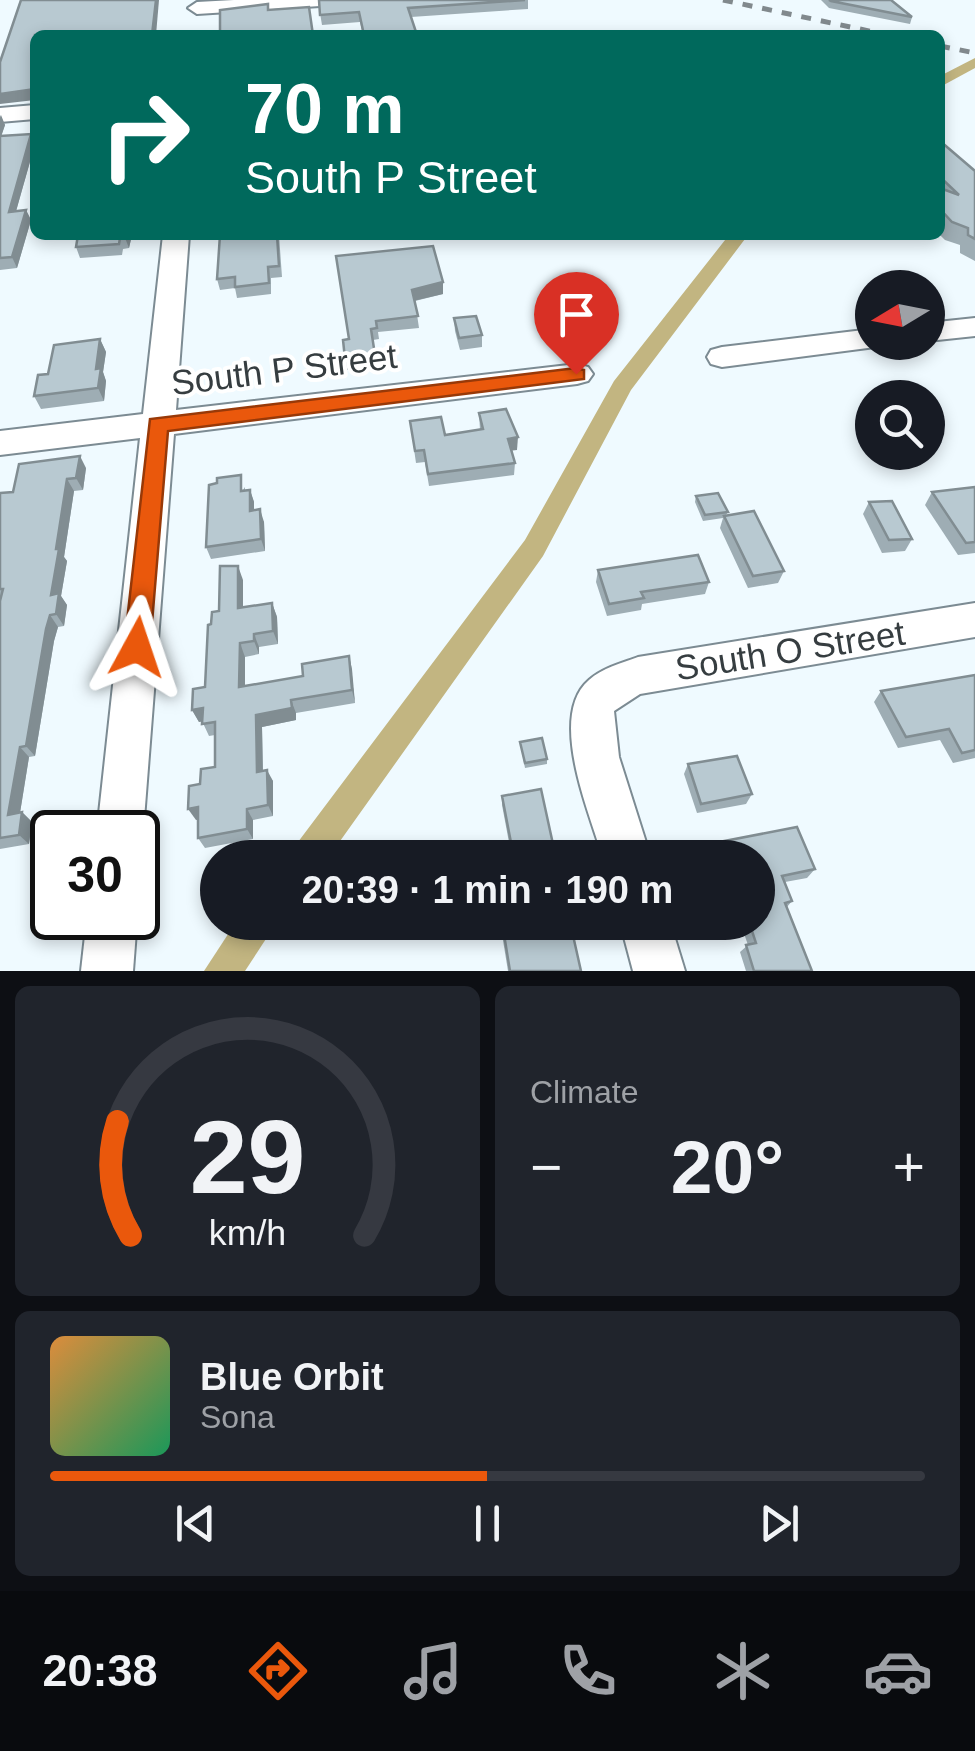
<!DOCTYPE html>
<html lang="en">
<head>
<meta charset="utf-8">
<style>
	body { margin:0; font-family:Helvetica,sans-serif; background:#20242c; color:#f1f3f6; height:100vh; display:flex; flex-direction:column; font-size:38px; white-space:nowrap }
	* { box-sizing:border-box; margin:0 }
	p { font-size:32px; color:#9ea1a6 }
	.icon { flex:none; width:55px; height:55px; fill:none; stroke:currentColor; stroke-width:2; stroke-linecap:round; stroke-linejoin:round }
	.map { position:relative; height:971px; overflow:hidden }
	.drawer { display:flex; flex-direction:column; gap:15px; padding:15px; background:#0d0f14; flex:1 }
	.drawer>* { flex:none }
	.hud { position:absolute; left:30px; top:30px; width:915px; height:210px; border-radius:15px; box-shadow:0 5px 15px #0003; background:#00695c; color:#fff; overflow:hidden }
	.needle { width:65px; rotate:260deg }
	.controls { position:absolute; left:855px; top:270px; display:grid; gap:20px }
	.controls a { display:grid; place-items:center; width:90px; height:90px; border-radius:50%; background:#171b24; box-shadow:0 5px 15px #0003; font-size:50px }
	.speed { position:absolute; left:30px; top:810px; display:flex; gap:20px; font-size:50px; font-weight:700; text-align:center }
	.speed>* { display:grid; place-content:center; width:130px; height:130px; border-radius:50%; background:#171b24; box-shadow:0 5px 15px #0003; line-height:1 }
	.speed .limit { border:5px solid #111; border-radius:15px; background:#fff; color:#111 }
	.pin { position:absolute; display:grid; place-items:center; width:85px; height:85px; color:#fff; margin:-102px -42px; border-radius:50% 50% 50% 0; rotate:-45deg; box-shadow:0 0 10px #0007 }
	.pin .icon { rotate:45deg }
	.me { position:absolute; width:110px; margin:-55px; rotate:5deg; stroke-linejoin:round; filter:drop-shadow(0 0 8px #0008) }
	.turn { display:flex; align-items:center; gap:35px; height:210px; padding:0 50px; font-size:45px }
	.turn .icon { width:130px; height:130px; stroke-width:2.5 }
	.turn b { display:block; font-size:70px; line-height:85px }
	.big { font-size:75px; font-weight:700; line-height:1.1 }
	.drawer .card { flex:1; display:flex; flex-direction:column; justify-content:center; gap:15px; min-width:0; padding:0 35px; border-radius:15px; background:#20242c }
	.drawer .dial { align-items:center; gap:0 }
	.dial svg { height:260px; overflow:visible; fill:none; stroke:#363941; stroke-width:7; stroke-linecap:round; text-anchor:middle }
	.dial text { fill:#f1f3f6; stroke:none }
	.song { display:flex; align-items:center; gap:30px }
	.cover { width:120px; height:120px; border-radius:15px; background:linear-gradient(135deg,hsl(30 70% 55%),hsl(150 70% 35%)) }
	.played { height:10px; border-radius:5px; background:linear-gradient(90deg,#ea580c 50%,#363941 50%) }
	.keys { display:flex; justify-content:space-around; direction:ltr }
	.heat { display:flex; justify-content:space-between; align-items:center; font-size:55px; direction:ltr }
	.drawer .tiles { flex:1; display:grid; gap:15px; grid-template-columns:1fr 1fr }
	.card:last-child { grid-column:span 2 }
	.trip { position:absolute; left:200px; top:840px; width:575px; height:100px; border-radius:50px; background:#171b24; box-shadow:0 5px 15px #0003; font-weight:700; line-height:100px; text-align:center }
	.dock { display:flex; height:160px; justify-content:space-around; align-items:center; background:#090b0e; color:#9ea1a6 }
	.dock .icon { width:70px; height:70px }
	.dock .current { color:#ea580c }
	.dock b { font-size:45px; color:#f1f3f6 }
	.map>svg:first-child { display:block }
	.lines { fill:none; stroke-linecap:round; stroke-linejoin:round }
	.canal { fill:#c2b581; fill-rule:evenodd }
	.minor-casing { stroke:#7c8b93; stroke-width:4 }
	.minor { fill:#fff; fill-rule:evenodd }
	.rail { stroke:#81898d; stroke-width:5; stroke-dasharray:10 10; stroke-linecap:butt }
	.wall { fill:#9eadb4 }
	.shaded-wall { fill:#818d92 }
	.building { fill:#b8c9d1; stroke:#818d92; stroke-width:2.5 }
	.route { fill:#ea580c; stroke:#983908; stroke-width:2.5 }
	.labels { text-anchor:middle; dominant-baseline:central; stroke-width:8; stroke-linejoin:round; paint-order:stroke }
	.street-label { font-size:35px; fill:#363d40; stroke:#fff }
</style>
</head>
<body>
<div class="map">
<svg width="975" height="971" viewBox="0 0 975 971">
	<rect width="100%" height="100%" fill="#effaff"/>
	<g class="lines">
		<g class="canal">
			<path d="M 975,58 L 975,68 L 940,87 L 940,76 Z"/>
			<path d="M 729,235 L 748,235 L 631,390 L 543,556 L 328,858 L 290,858 L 295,846 L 525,540 L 614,381 Z"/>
			<path d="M 236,922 L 277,922 L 245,971 L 204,971 Z"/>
		</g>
		<defs>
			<g id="minor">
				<path d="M 234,0 L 329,0 L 320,6 L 197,14 L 188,8 L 197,2 Z"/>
				<path d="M 35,105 L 35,119 L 0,122 L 0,108 Z"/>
				<path d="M 163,235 L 189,235 L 176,410 L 577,364 L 588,367 L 593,374 L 588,381 L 577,384 L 174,434 L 143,832 L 138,846 L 138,832 L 97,832 L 140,438 L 0,455 L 0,431 L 143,414 Z"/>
				<path d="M 975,318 L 975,336 L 928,341 L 928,323 Z"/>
				<path d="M 872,329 L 872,342 L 885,342 L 883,346 L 722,367 L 711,364 L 707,357 L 711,350 L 722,347 Z"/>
				<path d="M 975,603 L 975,637 L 640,694 L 614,711 L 619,757 L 651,858 L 603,858 C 590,814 547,716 589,680 C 602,668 622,663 638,657 Z"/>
				<path d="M 87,918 L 137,918 L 133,971 L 81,971 Z"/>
				<path d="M 620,922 L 670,922 L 685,971 L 633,971 Z"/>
			</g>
		</defs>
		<use href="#minor" class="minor-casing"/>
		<use href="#minor" class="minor"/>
		<g class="rail">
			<path d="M 723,0 L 888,35"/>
			<path d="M 940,46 L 975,53"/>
		</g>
	</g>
	<g class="wall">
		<path d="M 528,0 L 528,9 L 411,17 L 417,35 L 363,35 L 360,22 L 322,25 L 318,1 Z"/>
		<path d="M 821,0 L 891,0 L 912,17 L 910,24 L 829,8 Z"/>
		<path d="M 0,115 L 5,125 L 1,136 L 31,134 L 35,144 L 16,211 L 26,210 L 31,220 L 17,268 L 0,270 Z"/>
		<path d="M 940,141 L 975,171 L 975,261 L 960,253 L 960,245 L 945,240 L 940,235 Z"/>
		<path d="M 132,235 L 129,248 L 123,249 L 122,255 L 80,258 L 76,247 Z"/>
		<path d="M 220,235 L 279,235 L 282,277 L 271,278 L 271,294 L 237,298 L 235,288 L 220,290 L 217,279 Z"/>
		<path d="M 336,256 L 443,294 L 415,301 L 419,328 L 378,332 L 379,339 L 373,340 L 377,367 L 347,370 L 343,340 L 349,339 Z"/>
		<path d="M 454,318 L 482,335 L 482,347 L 460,350 L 455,331 Z"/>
		<path d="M 100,339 L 106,352 L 103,372 L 106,381 L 104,401 L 41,409 L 34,396 Z"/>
		<path d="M 479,413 L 517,450 L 512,450 L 515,463 L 514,475 L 429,486 L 425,462 L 416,463 L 410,421 L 445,435 L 480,430 Z"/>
		<path d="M 86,468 L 83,490 L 74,491 L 64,557 L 67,561 L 61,596 L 67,605 L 64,626 L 58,627 L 54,641 L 35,756 L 29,757 L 20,813 L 22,812 L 32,822 L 29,844 L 0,849 L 0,493 L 13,492 Z"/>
		<path d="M 245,487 L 245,490 L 250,490 L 254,502 L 254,510 L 264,522 L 265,551 L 211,559 L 206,547 Z"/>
		<path d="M 975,487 L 975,553 L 958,555 L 925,505 L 932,492 Z"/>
		<path d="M 696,496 L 728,512 L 726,515 L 784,571 L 778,583 L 748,588 L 720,528 L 723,518 L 703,521 L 695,502 Z"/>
		<path d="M 869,502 L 912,539 L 905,551 L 882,553 L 863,514 Z"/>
		<path d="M 598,570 L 709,582 L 705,594 L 642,604 L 641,610 L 607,616 L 596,582 Z"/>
		<path d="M 243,580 L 243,607 L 272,603 L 277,617 L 278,644 L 259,647 L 259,654 L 245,657 L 245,686 L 303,676 L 349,656 L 355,703 L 296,713 L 296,720 L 262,727 L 263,770 L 273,781 L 273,816 L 253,820 L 253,839 L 205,848 L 198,838 L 198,819 L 196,820 L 200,784 L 215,767 L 215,735 L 209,736 L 202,721 L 199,722 L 192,710 L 205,687 L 211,624 L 219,611 Z"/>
		<path d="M 975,675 L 975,758 L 953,763 L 940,740 L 898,748 L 874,702 L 881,691 Z"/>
		<path d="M 520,742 L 547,759 L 547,764 L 525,768 Z"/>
		<path d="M 688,764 L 752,794 L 746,804 L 697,813 L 684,774 Z"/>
		<path d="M 502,796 L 556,858 L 512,858 L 502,805 Z"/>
		<path d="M 714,843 L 815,869 L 807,878 L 785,882 L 792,901 L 787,907 L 812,971 L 746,971 L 740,952 L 748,945 L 740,922 L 758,922 L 758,858 L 711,858 L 709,852 Z"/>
		<path d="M 500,922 L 570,922 L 581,971 L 508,971 Z"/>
	</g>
	<g class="shaded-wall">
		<path d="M 156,0 L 159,0 L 156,35 L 152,35 Z"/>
		<path d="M 35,89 L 35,100 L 0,104 L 0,94 Z"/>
		<path d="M 1,115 L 5,125 L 0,140 L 0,118 Z"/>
		<path d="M 31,134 L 35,144 L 13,222 L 9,212 Z"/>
		<path d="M 26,210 L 31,220 L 17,268 L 12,257 Z"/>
		<path d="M 126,235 L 132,235 L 129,248 L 125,238 Z"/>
		<path d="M 443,282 L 443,294 L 413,301 L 412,290 Z"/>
		<path d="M 100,339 L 106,352 L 103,372 L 106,381 L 104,401 L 98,388 L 96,369 Z"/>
		<path d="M 518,437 L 517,450 L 508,451 L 508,439 Z"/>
		<path d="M 80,456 L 86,468 L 83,490 L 76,478 Z"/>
		<path d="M 67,479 L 74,491 L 64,557 L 67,561 L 61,596 L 67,605 L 64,626 L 56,614 L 51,595 L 56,549 Z"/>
		<path d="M 250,490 L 254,502 L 254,523 L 250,511 Z"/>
		<path d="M 260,509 L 264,522 L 265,551 L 261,539 Z"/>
		<path d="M 238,566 L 243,580 L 243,622 L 238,608 Z"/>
		<path d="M 272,603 L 277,617 L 278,644 L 273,631 Z"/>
		<path d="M 50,615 L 58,627 L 54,641 L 35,756 L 26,746 L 46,629 Z"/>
		<path d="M 254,634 L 259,647 L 259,654 L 254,641 Z"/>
		<path d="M 240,643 L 245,657 L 245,700 L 239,687 Z"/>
		<path d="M 349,656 L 352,669 L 355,703 L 352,690 Z"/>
		<path d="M 291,700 L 296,713 L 296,720 L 262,727 L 263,783 L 257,772 L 256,715 Z"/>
		<path d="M 203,708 L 210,720 L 199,722 L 192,710 Z"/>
		<path d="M 20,747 L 29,757 L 18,825 L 8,815 Z"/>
		<path d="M 267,770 L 273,781 L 273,816 L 268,805 Z"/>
		<path d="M 198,807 L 205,818 L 196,820 L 188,809 Z"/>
		<path d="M 247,809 L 253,820 L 253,839 L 247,829 Z"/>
		<path d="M 22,812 L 32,822 L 29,844 L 19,835 Z"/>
	</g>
	<g class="building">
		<path d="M 21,0 L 156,0 L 152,35 L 35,35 L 35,89 L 0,94 L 0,62 Z"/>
		<path d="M 319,0 L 525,0 L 408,8 L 417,35 L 364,35 L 359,12 L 320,15 Z"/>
		<path d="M 829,0 L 891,0 L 912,17 L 831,1 Z"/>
		<path d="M 268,4 L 268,10 L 309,7 L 313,35 L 220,35 L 220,10 Z"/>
		<path d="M 31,134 L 9,212 L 26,210 L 12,257 L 0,258 L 0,136 Z"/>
		<path d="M 940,141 L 975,171 L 975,239 L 968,235 L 968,228 L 952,222 L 940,209 L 940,188 L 959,195 L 940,177 Z"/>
		<path d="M 78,235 L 126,235 L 125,238 L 120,238 L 119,244 L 76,247 Z"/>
		<path d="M 220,235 L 277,235 L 279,266 L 268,267 L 269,283 L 235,287 L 235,277 L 217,279 Z"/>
		<path d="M 433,246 L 443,282 L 412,290 L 418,316 L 376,321 L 377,328 L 371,329 L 375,355 L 345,359 L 343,340 L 349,339 L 336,256 Z"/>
		<path d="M 476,316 L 482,335 L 459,338 L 454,318 Z"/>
		<path d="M 100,339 L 96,369 L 101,368 L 98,388 L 34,396 L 38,375 L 48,374 L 54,345 Z"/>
		<path d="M 506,409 L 518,437 L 508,439 L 515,463 L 428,474 L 424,450 L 415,451 L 410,421 L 441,417 L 445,435 L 483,429 L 479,413 Z"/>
		<path d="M 80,456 L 76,478 L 67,479 L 56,549 L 59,549 L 51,595 L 59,593 L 56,614 L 50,615 L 46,629 L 26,746 L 20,747 L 8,815 L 22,812 L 19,835 L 0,838 L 0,601 L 3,589 L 0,589 L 0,493 L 13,492 L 19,464 Z"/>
		<path d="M 241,475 L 241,491 L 250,490 L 250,511 L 260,509 L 261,539 L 206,547 L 209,485 L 217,483 L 217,478 Z"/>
		<path d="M 975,487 L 975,542 L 966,543 L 932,492 Z"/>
		<path d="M 718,493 L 728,512 L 705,515 L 696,496 Z"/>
		<path d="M 892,501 L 912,539 L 889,540 L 869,502 Z"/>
		<path d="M 754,511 L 784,571 L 753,576 L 724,516 Z"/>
		<path d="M 698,555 L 709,582 L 641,592 L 644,598 L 609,604 L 598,570 Z"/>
		<path d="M 220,566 L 238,566 L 238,608 L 272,603 L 273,631 L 254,634 L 254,641 L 240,643 L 239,687 L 303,676 L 302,664 L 349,656 L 352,690 L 291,700 L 292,708 L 256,715 L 257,772 L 267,770 L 268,805 L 247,809 L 247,829 L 198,838 L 198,807 L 188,809 L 189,786 L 200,784 L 201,769 L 215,767 L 215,722 L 202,724 L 203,708 L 192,710 L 193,689 L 205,687 L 208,625 L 211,624 L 212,612 L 219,611 Z"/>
		<path d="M 975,675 L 975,750 L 962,753 L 949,729 L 906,737 L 881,691 Z"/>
		<path d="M 542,738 L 547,759 L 525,763 L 520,742 Z"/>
		<path d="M 737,756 L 752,794 L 701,804 L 688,764 Z"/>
		<path d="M 541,789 L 556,858 L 514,858 L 502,796 Z"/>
		<path d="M 797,827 L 815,869 L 782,876 L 792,901 L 785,903 L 812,971 L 754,971 L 746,945 L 756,943 L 749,922 L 758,922 L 758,858 L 718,858 L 714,843 Z"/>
		<path d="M 502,922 L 570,922 L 581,971 L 510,971 Z"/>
	</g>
	<path class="route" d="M 576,368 L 584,370 L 584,379 L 168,431 L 150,647 L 146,655 L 137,659 L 127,655 L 124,647 L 150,419 Z"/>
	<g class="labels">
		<g class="street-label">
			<text transform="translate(284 369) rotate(-7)">South P Street</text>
			<text transform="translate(790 650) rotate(-9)">South O Street</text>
		</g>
	</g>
</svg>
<div class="controls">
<a><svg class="needle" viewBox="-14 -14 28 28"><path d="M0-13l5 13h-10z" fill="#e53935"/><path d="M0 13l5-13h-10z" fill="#9ea1a6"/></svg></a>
<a><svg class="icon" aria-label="search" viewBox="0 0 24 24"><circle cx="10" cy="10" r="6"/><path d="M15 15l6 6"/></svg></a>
</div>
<div class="speed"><div class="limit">30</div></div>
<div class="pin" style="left:576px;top:374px;background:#d93025"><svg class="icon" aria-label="arrive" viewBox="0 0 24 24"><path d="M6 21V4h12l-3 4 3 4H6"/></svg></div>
<svg class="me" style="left:137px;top:647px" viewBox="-20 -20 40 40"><path d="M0-17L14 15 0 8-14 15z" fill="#ea580c" stroke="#fff" stroke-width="4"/></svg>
<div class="trip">20:39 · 1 min · 190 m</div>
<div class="hud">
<div class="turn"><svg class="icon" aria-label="right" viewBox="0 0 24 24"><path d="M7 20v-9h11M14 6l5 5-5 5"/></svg><div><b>70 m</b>South P Street</div></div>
</div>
</div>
<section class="drawer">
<div class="tiles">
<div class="card dial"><svg viewBox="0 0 100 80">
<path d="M14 69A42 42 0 1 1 86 69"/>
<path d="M14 69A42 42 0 0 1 10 34" stroke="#ea580c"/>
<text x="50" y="56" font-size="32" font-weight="700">29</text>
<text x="50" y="72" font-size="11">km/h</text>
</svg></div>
<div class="card"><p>Climate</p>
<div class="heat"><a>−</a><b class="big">20°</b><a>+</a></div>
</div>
<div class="card">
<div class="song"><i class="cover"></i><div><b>Blue Orbit</b><p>Sona</p></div></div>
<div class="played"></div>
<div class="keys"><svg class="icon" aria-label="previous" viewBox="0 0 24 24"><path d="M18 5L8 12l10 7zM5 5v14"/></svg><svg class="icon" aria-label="pause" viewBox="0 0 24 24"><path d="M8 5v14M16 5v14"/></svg><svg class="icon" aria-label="next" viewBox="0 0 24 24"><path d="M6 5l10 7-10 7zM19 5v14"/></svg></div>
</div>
</div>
</section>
<nav class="dock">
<b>20:38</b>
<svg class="icon current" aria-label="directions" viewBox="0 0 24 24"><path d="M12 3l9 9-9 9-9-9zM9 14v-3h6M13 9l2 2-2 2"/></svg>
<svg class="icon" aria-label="music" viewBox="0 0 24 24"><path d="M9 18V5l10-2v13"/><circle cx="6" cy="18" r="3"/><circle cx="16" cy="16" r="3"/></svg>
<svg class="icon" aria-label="phone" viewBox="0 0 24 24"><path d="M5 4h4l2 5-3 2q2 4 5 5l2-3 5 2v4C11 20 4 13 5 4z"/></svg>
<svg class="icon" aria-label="climate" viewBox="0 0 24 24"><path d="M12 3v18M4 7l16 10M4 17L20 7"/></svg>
<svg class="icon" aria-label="car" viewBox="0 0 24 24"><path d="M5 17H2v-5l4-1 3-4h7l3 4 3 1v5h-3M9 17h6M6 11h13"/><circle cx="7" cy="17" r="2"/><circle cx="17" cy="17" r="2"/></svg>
</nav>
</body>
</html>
